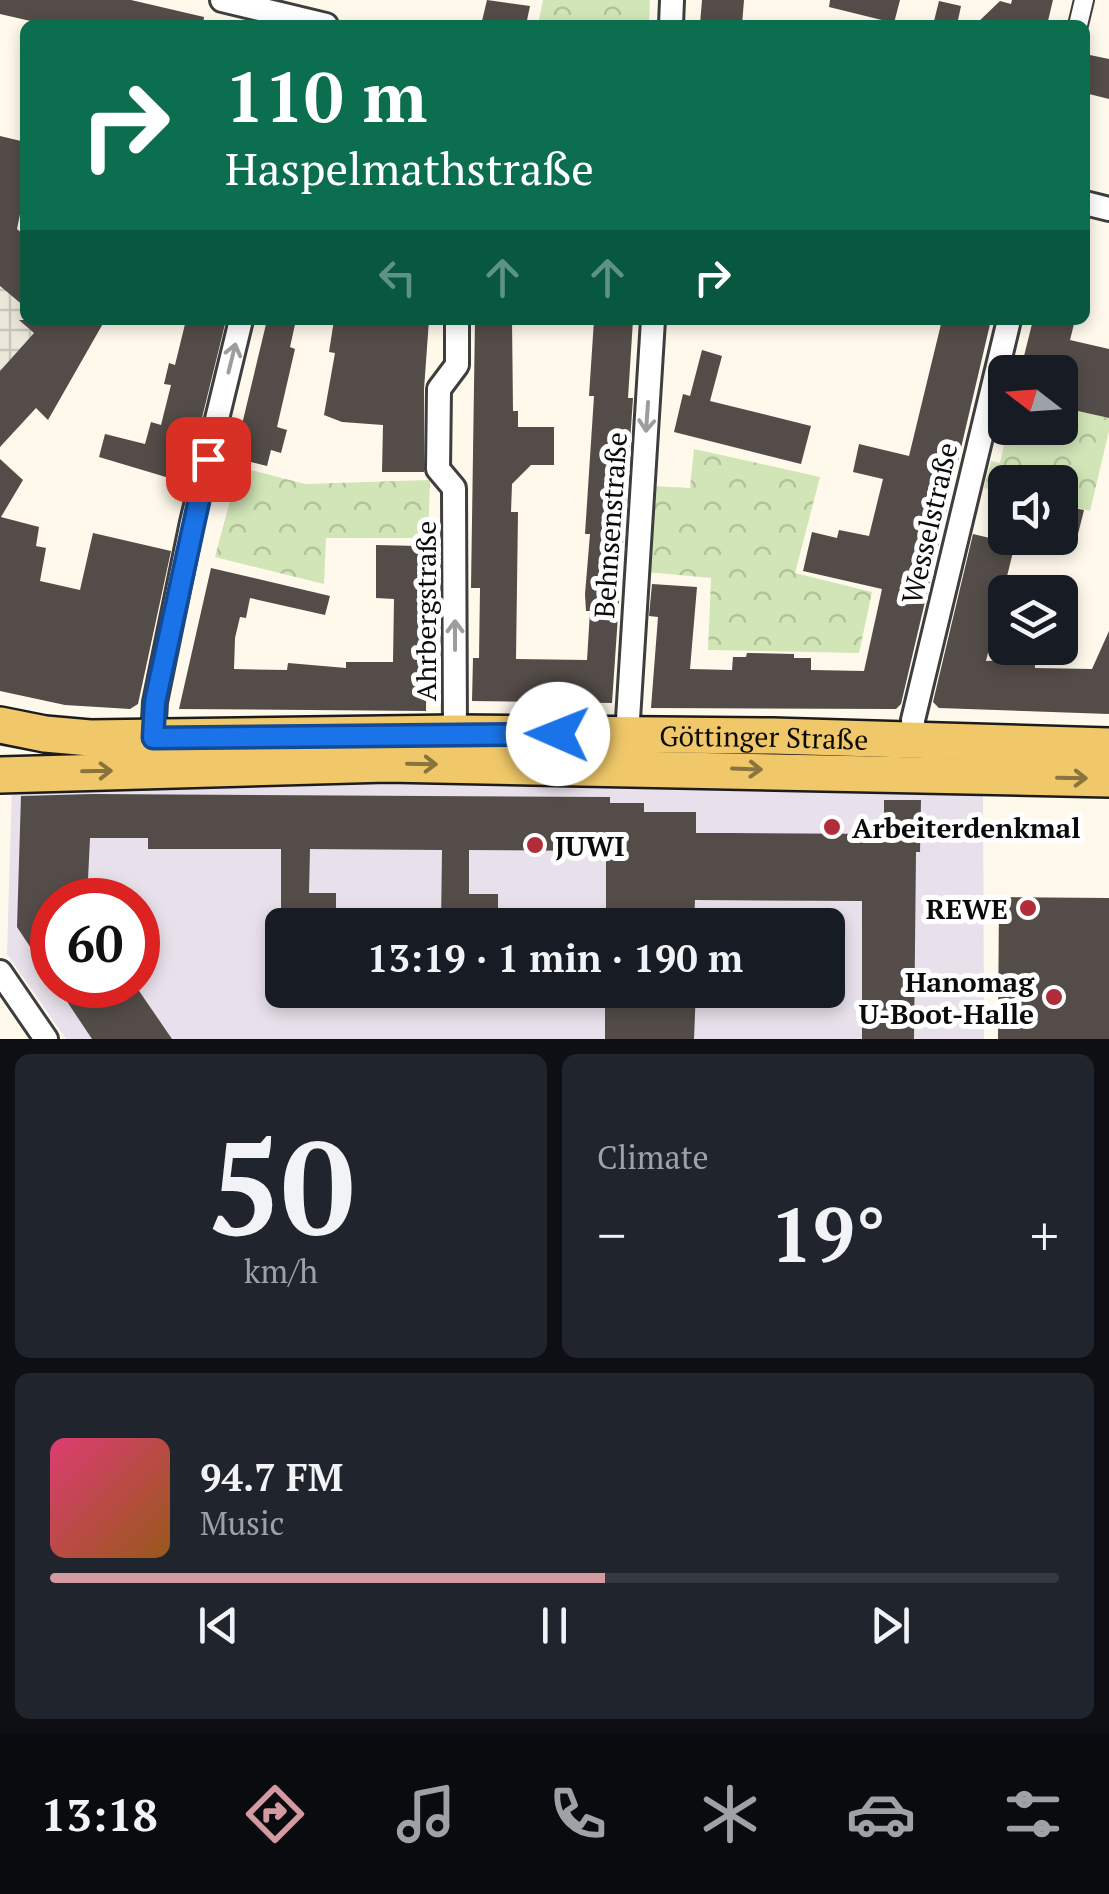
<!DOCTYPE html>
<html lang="en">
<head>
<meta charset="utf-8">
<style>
	body { margin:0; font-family:"PT Serif",serif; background:#20242c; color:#f1f3f6; height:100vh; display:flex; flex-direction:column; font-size:38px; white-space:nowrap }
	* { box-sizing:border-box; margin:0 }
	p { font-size:32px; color:#9ea1a6 }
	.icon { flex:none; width:55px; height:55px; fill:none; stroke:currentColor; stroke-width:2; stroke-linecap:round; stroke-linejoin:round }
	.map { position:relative; height:1039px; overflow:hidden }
	.sheet { display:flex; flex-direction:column; gap:15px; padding:15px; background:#0d0f14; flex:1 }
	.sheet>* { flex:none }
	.guide { position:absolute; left:20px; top:20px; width:1070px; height:305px; border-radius:15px; box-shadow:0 5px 15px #0003; background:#0b6e4f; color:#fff; overflow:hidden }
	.needle { width:65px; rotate:287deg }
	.tools { position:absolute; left:988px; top:355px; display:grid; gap:20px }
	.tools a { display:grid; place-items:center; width:90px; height:90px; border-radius:15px; background:#171b24; box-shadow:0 5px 15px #0003; font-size:50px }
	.speed { position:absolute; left:30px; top:878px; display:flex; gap:20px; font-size:50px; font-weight:700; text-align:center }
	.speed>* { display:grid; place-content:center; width:130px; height:130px; border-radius:50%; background:#171b24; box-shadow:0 5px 15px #0003; line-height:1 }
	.speed .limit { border:15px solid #d22; background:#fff; color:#111 }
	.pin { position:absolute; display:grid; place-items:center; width:85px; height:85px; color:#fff; margin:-42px; border-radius:20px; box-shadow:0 5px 15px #0006 }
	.me { position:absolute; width:110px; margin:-55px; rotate:271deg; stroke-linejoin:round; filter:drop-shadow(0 0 8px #0008) }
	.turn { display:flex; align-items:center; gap:35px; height:210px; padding:0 40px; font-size:45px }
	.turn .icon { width:130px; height:130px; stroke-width:2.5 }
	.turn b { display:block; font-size:70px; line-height:85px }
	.lanes { display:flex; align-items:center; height:95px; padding:0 40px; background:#0003; justify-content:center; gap:50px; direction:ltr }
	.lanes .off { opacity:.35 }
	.big { font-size:75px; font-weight:600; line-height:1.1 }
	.sheet .card { flex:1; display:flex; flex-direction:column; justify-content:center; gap:15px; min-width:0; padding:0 35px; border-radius:15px; background:#20242c }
	.sheet .dial { align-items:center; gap:0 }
	.dial b { font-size:130px; line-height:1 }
	.song { display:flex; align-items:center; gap:30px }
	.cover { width:120px; height:120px; border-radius:15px; background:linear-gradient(135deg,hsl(340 70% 55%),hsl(30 70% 35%)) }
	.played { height:10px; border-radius:5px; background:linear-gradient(90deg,#d59aa1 55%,#363941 55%) }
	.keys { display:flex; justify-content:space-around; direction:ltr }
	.heat { display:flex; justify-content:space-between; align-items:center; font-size:55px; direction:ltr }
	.sheet .tiles { flex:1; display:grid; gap:15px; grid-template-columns:1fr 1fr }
	.card:last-child { grid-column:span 2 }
	.trip { position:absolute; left:265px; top:908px; width:580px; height:100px; border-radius:15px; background:#171b24; box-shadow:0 5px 15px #0003; font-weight:600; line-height:100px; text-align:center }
	.menu { display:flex; height:160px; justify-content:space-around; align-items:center; background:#090b0e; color:#9ea1a6 }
	.menu .icon { width:70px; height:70px }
	.menu .active { color:#d59aa1 }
	.menu b { font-size:45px; color:#f1f3f6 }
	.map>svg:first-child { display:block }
	.industrial { fill:#e8e0ea; fill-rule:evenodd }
	.park { fill:url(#park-crowns) }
	.plaza { fill:url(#plaza-grid) }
	.building { fill:#534c48 }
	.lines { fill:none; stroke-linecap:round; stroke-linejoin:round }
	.pedestrian-casing { stroke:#3e3e3e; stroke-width:22 }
	.minor-casing { stroke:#3e3e3e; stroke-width:28 }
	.primary-casing { stroke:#1c1c1c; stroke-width:40 }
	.pedestrian { stroke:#fff; stroke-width:18 }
	.minor { stroke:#fff; stroke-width:22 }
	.primary { stroke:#f0c869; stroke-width:35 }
	.oneway { stroke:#9d9d9d }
	.oneway2 { stroke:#89733f }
	.route-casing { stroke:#114b97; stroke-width:25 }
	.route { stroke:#1a73e8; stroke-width:18 }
	.poi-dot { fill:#b22d3a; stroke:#fff; stroke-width:4 }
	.labels { text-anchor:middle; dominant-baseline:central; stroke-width:10; stroke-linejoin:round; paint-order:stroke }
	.street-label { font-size:28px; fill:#0b0b0b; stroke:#fff }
	.poi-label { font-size:28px; font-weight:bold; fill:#0b0b0b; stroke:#fff; text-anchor:start }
</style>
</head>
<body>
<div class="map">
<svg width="1109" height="1039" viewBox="0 0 1109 1039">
	<defs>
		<pattern id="park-crowns" width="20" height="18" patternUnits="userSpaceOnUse" patternTransform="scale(2.5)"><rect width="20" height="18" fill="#d1e5b7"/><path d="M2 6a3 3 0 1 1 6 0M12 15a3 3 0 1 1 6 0" fill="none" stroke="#b2c39c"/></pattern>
		<pattern id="plaza-grid" width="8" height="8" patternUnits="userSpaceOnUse" patternTransform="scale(2.5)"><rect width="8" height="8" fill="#ece7db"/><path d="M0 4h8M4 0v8" fill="none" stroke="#c9c5bb"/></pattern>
	</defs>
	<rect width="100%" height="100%" fill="#fef9eb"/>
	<path class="industrial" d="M 638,777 L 983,782 L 984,1039 L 66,1039 L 7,954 L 12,785 ZM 52,900 L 138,900 L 138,985 L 52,985 ZM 282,925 L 828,925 L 828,990 L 282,990 Z"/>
	<g class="park">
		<path d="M 543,0 L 650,0 L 649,25 L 538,25 Z"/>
		<path d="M 1060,407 L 1109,418 L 1109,431 L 1090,511 L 1060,503 L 1060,482 L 1005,482 L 1005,492 L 984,488 L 991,461 L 1000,463 L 1008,428 L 1060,428 Z"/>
		<path d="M 694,449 L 820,477 L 795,573 L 872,592 L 859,653 L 708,650 L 711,578 L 647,572 L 652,486 L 690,488 Z"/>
		<path d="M 239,467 L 305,484 L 430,480 L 428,538 L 326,538 L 324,584 L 215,557 Z"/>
	</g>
	<path class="plaza" d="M 0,286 L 25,307 L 26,326 L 34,333 L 0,371 Z"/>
	<g class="building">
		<path d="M 0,0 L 131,0 L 204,17 L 203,25 L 34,25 L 35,22 L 0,14 Z"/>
		<path d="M 487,0 L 530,6 L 526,25 L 481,25 Z"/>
		<path d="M 702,0 L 744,0 L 742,25 L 700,24 Z"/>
		<path d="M 830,0 L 900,0 L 894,23 L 829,7 Z"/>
		<path d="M 1012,0 L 1053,0 L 1047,25 L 975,25 L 1000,1 L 1011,4 Z"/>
		<path d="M 939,1 L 961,6 L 957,25 L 933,25 Z"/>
		<path d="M 1085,54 L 1109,59 L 1109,99 L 1085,93 Z"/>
		<path d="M 0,136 L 25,142 L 25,190 L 17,229 L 25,236 L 25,307 L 0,286 Z"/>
		<path d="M 19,320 L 105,320 L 48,420 L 36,408 L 0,447 L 0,371 L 34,333 Z"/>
		<path d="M 186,320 L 226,320 L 186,483 L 99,457 L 105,434 L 145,444 L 151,422 L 161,425 L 171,385 L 164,384 L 169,363 L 175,365 Z"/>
		<path d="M 267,320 L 296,320 L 290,347 L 295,349 L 277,427 L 287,430 L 281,453 L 271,450 L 267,466 L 234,458 Z"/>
		<path d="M 334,320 L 429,320 L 424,389 L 424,472 L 382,472 L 383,425 L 342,422 L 324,415 L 335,353 L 329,352 Z"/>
		<path d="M 475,320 L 512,320 L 513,411 L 518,411 L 518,427 L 554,427 L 554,465 L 531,465 L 512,484 L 511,512 L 518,512 L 516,659 L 587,660 L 590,611 L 586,611 L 585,594 L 590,534 L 585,534 L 594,396 L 589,396 L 594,320 L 633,320 L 628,398 L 633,398 L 612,703 L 472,701 L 473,658 L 479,658 L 480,588 L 471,588 Z"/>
		<path d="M 942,320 L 991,320 L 901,704 L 896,709 L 651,708 L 658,617 L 649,616 L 652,584 L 697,587 L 690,669 L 732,670 L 733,657 L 746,657 L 747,653 L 794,654 L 794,658 L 811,658 L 811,670 L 864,671 L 882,589 L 803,571 L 812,532 L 837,538 L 839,530 L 869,536 L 883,479 L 853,472 L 859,444 L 909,456 Z"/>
		<path d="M 1033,320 L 1075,320 L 1070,340 L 1109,349 L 1109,418 L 1060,407 L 1060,372 L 1020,372 Z"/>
		<path d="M 702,350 L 722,356 L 710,401 L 811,426 L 801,464 L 674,432 L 683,394 L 690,396 Z"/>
		<path d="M 0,459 L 23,480 L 1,517 L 39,527 L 36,546 L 46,548 L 40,581 L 80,590 L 93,533 L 171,551 L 138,704 L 130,709 L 65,705 L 0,691 Z"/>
		<path d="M 1060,505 L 1084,510 L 1076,542 L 1060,540 Z"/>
		<path d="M 973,534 L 1015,544 L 986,661 L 1011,660 L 1010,663 L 1035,664 L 1035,668 L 1092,669 L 1109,631 L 1109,714 L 939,708 L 933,702 Z"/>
		<path d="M 376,545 L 419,546 L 421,621 L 427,622 L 426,711 L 179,709 L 211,568 L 330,596 L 325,615 L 250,598 L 246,618 L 240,617 L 235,638 L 234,669 L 287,670 L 288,663 L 346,668 L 346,662 L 393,662 L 394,599 L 376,598 Z"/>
		<path d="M 92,794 L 610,797 L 610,803 L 644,803 L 644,812 L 696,812 L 696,833 L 731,833 L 884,834 L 884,800 L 921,800 L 920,852 L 916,852 L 914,1039 L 862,1039 L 862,901 L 695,900 L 694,925 L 606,925 L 606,851 L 469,850 L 469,894 L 498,894 L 498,925 L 441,925 L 442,850 L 310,849 L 309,893 L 336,893 L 336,925 L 281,925 L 281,849 L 148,849 L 148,838 L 90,838 L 87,900 L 52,900 L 52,980 L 17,927 L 21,796 Z"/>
		<path d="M 999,897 L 1109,898 L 1109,1039 L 998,1039 Z"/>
		<path d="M 56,985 L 135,985 L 172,1039 L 92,1039 Z"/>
		<path d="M 605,990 L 696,990 L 694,1039 L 605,1039 Z"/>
	</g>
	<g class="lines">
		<defs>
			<path id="pedestrian" d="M 1078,25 L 1084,0"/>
			<g id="minor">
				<path d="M 222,0 L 326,25"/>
				<path d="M 671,25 L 672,0"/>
				<path d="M 1085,203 L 1109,209"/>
				<path d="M 455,733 L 454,488 L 438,469 L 439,389 L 457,365 L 457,320"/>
				<path d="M 627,735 L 653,320"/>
				<path d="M 153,738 L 155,702 L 192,522 L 241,320"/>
				<path d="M 914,741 L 913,720 L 1009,320"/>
				<path d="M 0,972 L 46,1039"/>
			</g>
			<g id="primary">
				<path id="s1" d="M 0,725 L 45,734 L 90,738 L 455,733 L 773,736 L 1109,746"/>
				<path d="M 0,775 L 387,764 L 1109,779"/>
			</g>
		</defs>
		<use href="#pedestrian" class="pedestrian-casing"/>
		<use href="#minor" class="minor-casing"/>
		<use href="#primary" class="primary-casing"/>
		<use href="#pedestrian" class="pedestrian"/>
		<use href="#minor" class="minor"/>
		<use href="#primary" class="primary"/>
	</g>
	<defs><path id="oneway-shaft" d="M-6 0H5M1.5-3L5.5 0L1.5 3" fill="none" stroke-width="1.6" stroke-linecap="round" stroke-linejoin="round" transform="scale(2.5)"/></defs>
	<g class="oneway">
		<use href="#oneway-shaft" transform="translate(232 358) rotate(-76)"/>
		<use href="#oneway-shaft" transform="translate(647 417) rotate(94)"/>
		<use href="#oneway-shaft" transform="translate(455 635) rotate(-90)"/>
	</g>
	<g class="oneway2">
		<use href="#oneway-shaft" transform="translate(422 764) rotate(1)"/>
		<use href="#oneway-shaft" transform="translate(747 769) rotate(2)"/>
		<use href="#oneway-shaft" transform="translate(97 771) rotate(-1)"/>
		<use href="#oneway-shaft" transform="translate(1072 778) rotate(1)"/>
	</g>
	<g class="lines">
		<defs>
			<path id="route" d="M 208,459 L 155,702 L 153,738 L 558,734"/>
		</defs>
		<use href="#route" class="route-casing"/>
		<use href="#route" class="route"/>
	</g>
	<g class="poi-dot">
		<circle cx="832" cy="827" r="10"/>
		<circle cx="535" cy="845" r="10"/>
		<circle cx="1028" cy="908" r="10"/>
		<circle cx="1054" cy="997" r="10"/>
	</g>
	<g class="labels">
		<g class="street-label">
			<text transform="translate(929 523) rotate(-77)">Wesselstraße</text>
			<text transform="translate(610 525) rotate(-86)">Behnsenstraße</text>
			<text transform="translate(425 611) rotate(-90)">Ahrbergstraße</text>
			<text stroke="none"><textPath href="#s1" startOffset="765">Göttinger Straße</textPath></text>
		</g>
		<g class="poi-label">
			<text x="852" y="827">Arbeiterdenkmal</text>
			<text x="555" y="845">JUWI</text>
			<text x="1008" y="908" text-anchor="end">REWE</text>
			<text x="1034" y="981" text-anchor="end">Hanomag<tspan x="1034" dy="32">U-Boot-Halle</tspan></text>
		</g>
	</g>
</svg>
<div class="tools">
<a><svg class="needle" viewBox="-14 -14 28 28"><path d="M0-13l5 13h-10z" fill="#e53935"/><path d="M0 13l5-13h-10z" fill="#9ea1a6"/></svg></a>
<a><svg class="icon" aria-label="sound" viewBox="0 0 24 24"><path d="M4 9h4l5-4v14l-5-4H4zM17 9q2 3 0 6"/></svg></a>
<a><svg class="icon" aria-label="layers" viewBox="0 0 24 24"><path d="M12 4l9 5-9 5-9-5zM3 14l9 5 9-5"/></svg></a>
</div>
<div class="speed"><div class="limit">60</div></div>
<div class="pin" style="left:208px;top:459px;background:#d93025"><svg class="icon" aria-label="arrive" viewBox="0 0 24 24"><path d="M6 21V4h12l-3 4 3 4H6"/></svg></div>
<svg class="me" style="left:558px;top:734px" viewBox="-20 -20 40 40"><circle r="19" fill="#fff"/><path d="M0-13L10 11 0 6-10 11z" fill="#1a73e8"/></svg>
<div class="trip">13:19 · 1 min · 190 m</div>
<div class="guide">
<div class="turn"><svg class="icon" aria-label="right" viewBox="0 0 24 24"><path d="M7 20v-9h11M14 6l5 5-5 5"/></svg><div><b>110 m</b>Haspelmathstraße</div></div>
<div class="lanes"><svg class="icon off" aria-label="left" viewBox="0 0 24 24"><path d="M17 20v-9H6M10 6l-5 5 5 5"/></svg><svg class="icon off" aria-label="ahead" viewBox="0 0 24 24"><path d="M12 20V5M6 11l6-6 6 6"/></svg><svg class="icon off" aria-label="ahead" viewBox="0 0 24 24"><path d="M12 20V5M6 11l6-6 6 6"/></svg><svg class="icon" aria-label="right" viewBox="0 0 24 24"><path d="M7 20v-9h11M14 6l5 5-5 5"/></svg></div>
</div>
</div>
<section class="sheet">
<div class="tiles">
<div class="card dial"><b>50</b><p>km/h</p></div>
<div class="card"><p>Climate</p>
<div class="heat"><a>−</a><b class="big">19°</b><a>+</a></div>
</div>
<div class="card">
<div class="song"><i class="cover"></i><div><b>94.7 FM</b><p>Music</p></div></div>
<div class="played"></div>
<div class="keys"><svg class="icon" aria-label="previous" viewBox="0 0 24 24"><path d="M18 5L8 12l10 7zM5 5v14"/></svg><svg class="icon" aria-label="pause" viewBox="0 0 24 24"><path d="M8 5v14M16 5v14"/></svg><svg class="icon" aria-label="next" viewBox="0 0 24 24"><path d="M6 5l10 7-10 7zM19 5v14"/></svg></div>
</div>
</div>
</section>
<nav class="menu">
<b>13:18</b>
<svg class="icon active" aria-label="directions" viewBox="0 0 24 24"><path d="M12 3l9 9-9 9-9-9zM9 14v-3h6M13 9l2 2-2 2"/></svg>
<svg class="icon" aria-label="music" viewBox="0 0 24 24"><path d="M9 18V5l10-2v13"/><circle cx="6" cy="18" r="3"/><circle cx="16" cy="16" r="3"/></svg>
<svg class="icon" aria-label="phone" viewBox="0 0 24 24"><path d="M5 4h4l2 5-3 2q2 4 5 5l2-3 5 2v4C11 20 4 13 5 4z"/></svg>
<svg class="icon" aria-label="climate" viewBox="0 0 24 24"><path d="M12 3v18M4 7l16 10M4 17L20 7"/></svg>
<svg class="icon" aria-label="car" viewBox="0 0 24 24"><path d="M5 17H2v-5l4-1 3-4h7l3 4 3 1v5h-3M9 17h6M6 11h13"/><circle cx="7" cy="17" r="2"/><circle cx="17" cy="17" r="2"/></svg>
<svg class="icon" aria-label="filters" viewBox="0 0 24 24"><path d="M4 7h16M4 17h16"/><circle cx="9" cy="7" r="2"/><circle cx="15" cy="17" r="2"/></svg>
</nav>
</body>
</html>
